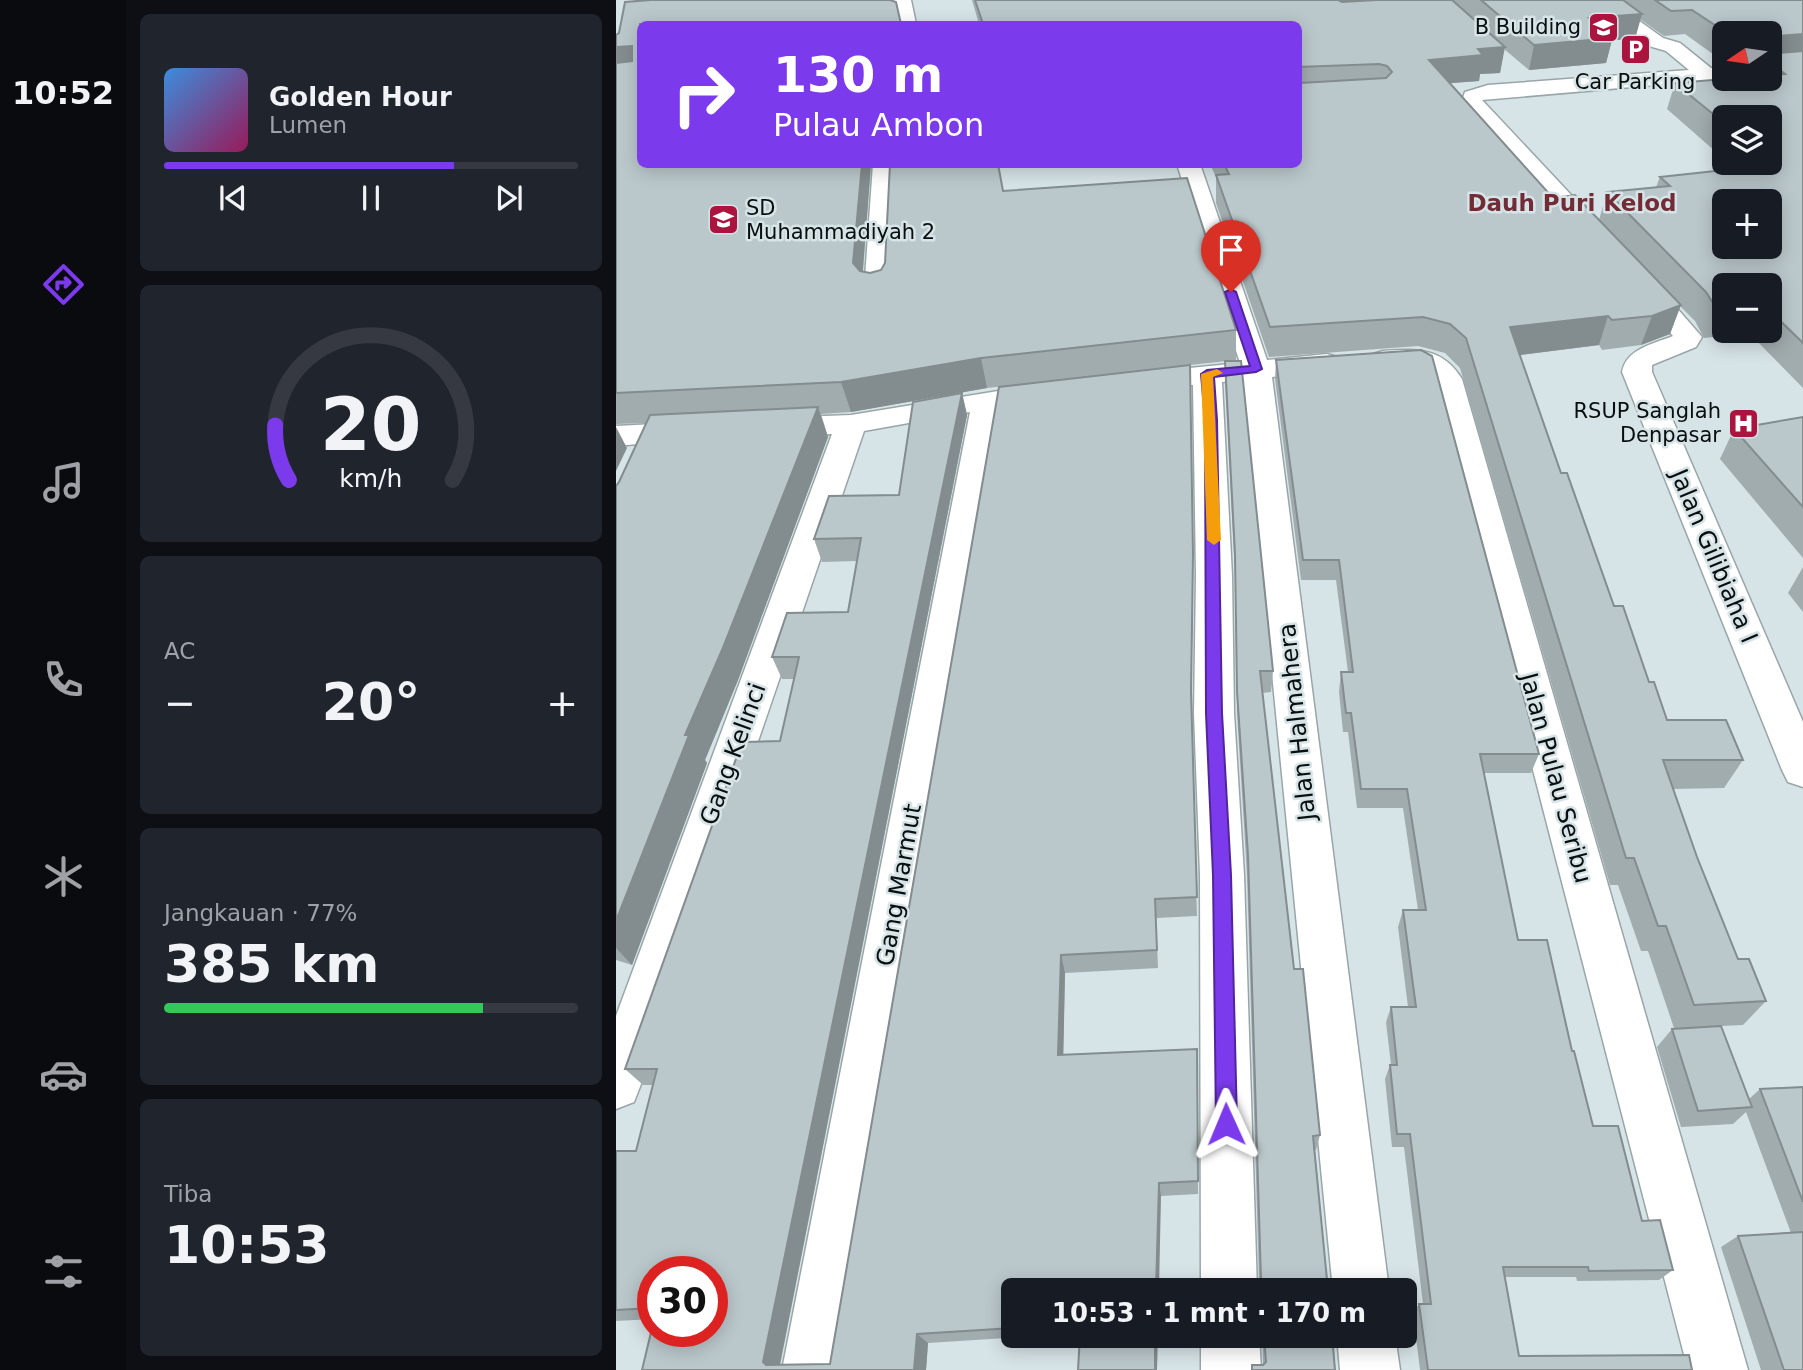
<!DOCTYPE html>
<html lang="id">
<head>
<meta charset="utf-8">
<style>
	body { margin:0; font-family:"DejaVu Sans",sans-serif; background:#20242c; color:#f1f3f6; height:100vh; display:flex; flex-direction:column; font-size:26px; white-space:nowrap }
	* { box-sizing:border-box; margin:0 }
	p { font-size:23px; color:#9ea1a6 }
	.icon { flex:none; width:38px; height:38px; fill:none; stroke:currentColor; stroke-width:2; stroke-linecap:round; stroke-linejoin:round }
	.map { position:relative; flex:1; overflow:hidden }
	.details { display:flex; flex-direction:column; gap:14px; padding:14px; background:#0d0f14; width:490px }
	.details>* { flex:none }
	.guide { position:absolute; left:21px; top:21px; width:665px; height:147px; border-radius:10px; box-shadow:0 4px 18px #0003; background:#7c3aed; color:#fff; overflow:hidden }
	.needle { width:46px; rotate:257deg }
	.controls { position:absolute; left:1096px; top:21px; display:grid; gap:14px }
	.controls a { display:grid; place-items:center; width:70px; height:70px; border-radius:10px; background:#171b24; box-shadow:0 4px 18px #0003; font-size:35px }
	.speed { position:absolute; left:21px; top:1256px; display:flex; gap:14px; font-size:35px; font-weight:700; text-align:center }
	.speed>* { display:grid; place-content:center; width:91px; height:91px; border-radius:50%; background:#171b24; box-shadow:0 4px 18px #0003; line-height:1 }
	.speed .limit { border:10px solid #d22; background:#fff; color:#111 }
	.pin { position:absolute; display:grid; place-items:center; width:60px; height:60px; color:#fff; margin:-72px -30px; border-radius:50% 50% 50% 0; rotate:-45deg; box-shadow:0 0 7px #0007 }
	.pin .icon { rotate:45deg }
	.me { position:absolute; width:77px; margin:-38px; rotate:359deg; stroke-linejoin:round; filter:drop-shadow(0 0 5px #0008) }
	.turn { display:flex; align-items:center; gap:24px; height:147px; padding:0 21px; font-size:32px }
	.turn .icon { width:91px; height:91px; stroke-width:2.5 }
	.turn b { display:block; font-size:49px; line-height:60px }
	.big { font-size:52px; font-weight:700; line-height:1.1 }
	.details .tile { flex:1; display:flex; flex-direction:column; justify-content:center; gap:10px; min-width:0; padding:0 24px; border-radius:10px; background:#20242c }
	.details .dial { align-items:center; gap:0 }
	.dial svg { height:182px; overflow:visible; fill:none; stroke:#363941; stroke-width:7; stroke-linecap:round; text-anchor:middle }
	.dial text { fill:#f1f3f6; stroke:none }
	.song { display:flex; align-items:center; gap:21px }
	.cover { width:84px; height:84px; border-radius:10px; background:linear-gradient(135deg,hsl(210 70% 55%),hsl(330 70% 35%)) }
	.played { height:7px; border-radius:4px; background:linear-gradient(90deg,#7c3aed 70%,#363941 70%) }
	.keys { display:flex; justify-content:space-around; direction:ltr }
	.heat { display:flex; justify-content:space-between; align-items:center; font-size:38px; direction:ltr }
	.charge { height:10px; border-radius:5px; background:linear-gradient(90deg,#34c759 77%,#363941 0) }
	.trip { position:absolute; left:385px; top:1278px; width:416px; height:70px; border-radius:10px; background:#171b24; box-shadow:0 4px 18px #0003; font-weight:700; line-height:70px; text-align:center }
	main { display:flex; flex:1; min-height:0 }
	.tabs { display:flex; flex-direction:column; width:126px; justify-content:space-around; align-items:center; background:#090b0e; color:#9ea1a6 }
	.tabs .icon { width:49px; height:49px }
	.tabs .active { color:#7c3aed }
	.tabs b { font-size:32px; color:#f1f3f6 }
	.map>svg:first-child { display:block }
	.lines { fill:none; stroke-linecap:round; stroke-linejoin:round }
	.minor-casing { stroke:#99a6a8; stroke-width:3 }
	.minor { fill:#fff; fill-rule:evenodd }
	.wall { fill:#a1acaf; fill-rule:evenodd }
	.shaded-wall { fill:#838c8e }
	.building { fill:#bbc8cb; stroke:#838c8e; stroke-width:2; fill-rule:evenodd }
	.route { fill:#7c3aed; stroke:#51269a; stroke-width:2 }
	.slow { fill:#f59e0b }
	.labels { text-anchor:middle; dominant-baseline:central; stroke-width:5; stroke-linejoin:round; paint-order:stroke }
	.far-poi-label { font-size:21px; fill:#090e0f; stroke:#d7e4e7; text-anchor:end }
	.far-quarter-label { font-size:23px; font-weight:bold; fill:#722c36; stroke:#d7e4e7 }
	.street-label { font-size:24px; fill:#090e0f; stroke:#d7e4e7 }
</style>
</head>
<body>
<main>
<nav class="tabs">
<b>10:52</b>
<svg class="icon active" aria-label="directions" viewBox="0 0 24 24"><path d="M12 3l9 9-9 9-9-9zM9 14v-3h6M13 9l2 2-2 2"/></svg>
<svg class="icon" aria-label="music" viewBox="0 0 24 24"><path d="M9 18V5l10-2v13"/><circle cx="6" cy="18" r="3"/><circle cx="16" cy="16" r="3"/></svg>
<svg class="icon" aria-label="phone" viewBox="0 0 24 24"><path d="M5 4h4l2 5-3 2q2 4 5 5l2-3 5 2v4C11 20 4 13 5 4z"/></svg>
<svg class="icon" aria-label="climate" viewBox="0 0 24 24"><path d="M12 3v18M4 7l16 10M4 17L20 7"/></svg>
<svg class="icon" aria-label="car" viewBox="0 0 24 24"><path d="M5 17H2v-5l4-1 3-4h7l3 4 3 1v5h-3M9 17h6M6 11h13"/><circle cx="7" cy="17" r="2"/><circle cx="17" cy="17" r="2"/></svg>
<svg class="icon" aria-label="filters" viewBox="0 0 24 24"><path d="M4 7h16M4 17h16"/><circle cx="9" cy="7" r="2"/><circle cx="15" cy="17" r="2"/></svg>
</nav>
<section class="details">
<div class="tile">
<div class="song"><i class="cover"></i><div><b>Golden Hour</b><p>Lumen</p></div></div>
<div class="played"></div>
<div class="keys"><svg class="icon" aria-label="previous" viewBox="0 0 24 24"><path d="M18 5L8 12l10 7zM5 5v14"/></svg><svg class="icon" aria-label="pause" viewBox="0 0 24 24"><path d="M8 5v14M16 5v14"/></svg><svg class="icon" aria-label="next" viewBox="0 0 24 24"><path d="M6 5l10 7-10 7zM19 5v14"/></svg></div>
</div>
<div class="tile dial"><svg viewBox="0 0 100 80">
<path d="M14 69A42 42 0 1 1 86 69"/>
<path d="M14 69A42 42 0 0 1 8 45" stroke="#7c3aed"/>
<text x="50" y="56" font-size="32" font-weight="700">20</text>
<text x="50" y="72" font-size="11">km/h</text>
</svg></div>
<div class="tile"><p>AC</p>
<div class="heat"><a>−</a><b class="big">20°</b><a>+</a></div>
</div>
<div class="tile"><p>Jangkauan · 77%</p><b class="big">385 km</b><div class="charge"></div></div>
<div class="tile"><p>Tiba</p><b class="big">10:53</b></div>
</section>
<div class="map">
<svg width="1187" height="1370" viewBox="0 0 1187 1370">
	<rect width="100%" height="100%" fill="#d7e4e7"/>
	<g class="lines">
		<defs>
			<g id="minor">
				<path d="M 277,0 L 295,0 L 300,24 L 282,24 Z"/>
				<path d="M 982,0 L 997,2 L 1047,38 L 1064,43 L 1095,68 L 1108,67 L 1109,79 L 866,100 L 989,231 L 992,236 L 989,241 L 980,243 L 971,241 L 845,103 L 849,92 L 872,85 L 1073,70 L 1050,51 L 1033,46 L 986,11 L 970,9 L 967,5 L 970,1 Z"/>
				<path d="M 257,164 L 279,164 L 274,292 L 270,298 L 261,300 L 252,298 L 248,292 Z"/>
				<path d="M 561,164 L 584,164 L 651,360 L 711,354 L 721,357 L 725,363 L 721,369 L 656,377 L 773,1290 L 717,1290 L 627,380 L 606,382 L 616,576 L 618,713 L 628,875 L 641,1290 L 585,1290 L 584,875 L 578,713 L 580,576 L 577,385 L 523,391 L 513,388 L 508,382 L 513,376 L 523,373 L 624,363 Z"/>
				<path d="M 1024,274 L 1033,276 L 1086,337 L 1080,347 L 1036,365 L 1036,372 L 1187,722 L 1187,787 L 1172,782 L 1166,770 L 1006,372 C 1010,349 1037,344 1057,336 L 1011,282 L 1015,276 Z"/>
				<path d="M 767,351 C 801,349 826,347 846,379 L 1132,1370 L 1072,1370 L 816,379 L 803,368 L 767,369 L 757,366 L 753,360 L 757,354 Z"/>
				<path d="M 432,383 L 442,386 L 447,392 L 442,398 L 385,407 L 226,1370 L 166,1370 L 354,412 L 248,431 L 25,1084 L 18,1102 L 0,1109 L 0,1016 L 216,434 L 156,436 L 145,434 L 141,427 L 145,420 L 156,418 L 235,415 Z"/>
				<path d="M 78,422 L 89,424 L 93,431 L 89,438 L 0,446 L 0,426 Z"/>
				<path d="M 585,1335 L 643,1335 L 645,1370 L 585,1370 Z"/>
				<path d="M 721,1335 L 779,1335 L 784,1370 L 724,1370 Z"/>
			</g>
		</defs>
		<use href="#minor" class="minor-casing"/>
		<use href="#minor" class="minor"/>
	</g>
	<g class="wall">
		<path d="M 18,0 L 275,0 L 24,164 L 255,164 L 247,272 L 254,273 L 265,270 L 387,191 L 620,330 L 620,360 L 574,365 L 577,576 L 575,709 L 581,916 L 540,918 L 542,968 L 449,973 L 447,1055 L 581,1049 L 582,1194 L 545,1196 L 397,1290 L 397,1335 L 437,1335 L 312,1343 L 310,1370 L 26,1370 L 96,1332 L 37,1272 L 37,1319 L 0,1321 L 0,1151 L 20,1151 L 37,1085 L 27,1085 L 9,1069 L 164,741 L 178,679 L 166,679 L 156,657 L 232,612 L 241,561 L 206,562 L 198,539 L 283,495 L 346,393 L 351,415 L 164,1365 L 214,1364 L 506,373 L 371,388 L 235,412 L 205,414 L 212,437 L 122,680 L 89,760 L 91,763 L 16,965 L 0,960 L 0,486 L 3,482 L 31,423 L 0,424 L 0,35 L 3,33 L 18,1 Z"/>
		<path d="M 356,0 L 1187,0 L 1187,388 L 1133,333 L 1088,338 L 1079,321 L 1064,306 L 1054,334 L 1025,345 L 986,350 L 983,345 L 904,355 L 945,473 L 998,606 L 1051,720 L 1127,760 L 1108,788 L 1057,789 L 1081,857 L 1122,959 L 1150,1001 L 1127,1025 L 1105,1026 L 1133,1099 L 1144,1089 L 1187,1087 L 1187,1370 L 1145,1370 L 1105,1247 L 1122,1236 L 1175,1233 L 1130,1112 L 1117,1124 L 1065,1127 L 1041,1047 L 1056,1029 L 1058,1028 L 1032,951 L 1025,951 L 1002,885 L 994,885 L 844,368 L 829,353 L 802,346 L 653,357 L 600,203 L 600,177 L 594,164 L 682,164 L 682,24 L 363,24 ZM 1024,19 L 1048,36 L 1069,34 L 1108,62 L 1108,33 L 1153,33 L 1153,79 L 1059,83 L 1051,109 L 1108,159 L 1108,117 L 1153,163 L 1110,163 L 1107,170 L 1044,177 L 1040,187 L 991,192 L 983,220 L 937,198 L 834,83 L 863,81 L 864,74 L 884,73 L 888,49 L 913,70 L 990,63 L 996,40 L 1019,39 ZM 1108,285 L 1153,285 L 1153,331 L 1108,331 Z"/>
		<path d="M 660,360 L 923,754 L 915,773 L 868,773 L 902,940 L 956,1051 L 977,1126 L 1026,1221 L 1057,1270 L 1043,1280 L 961,1281 L 960,1277 L 889,1277 L 903,1356 L 1076,1370 L 804,1370 L 797,1313 L 803,1304 L 807,1304 L 788,1147 L 776,1147 L 769,1079 L 774,1065 L 775,1065 L 770,1022 L 775,1007 L 792,1007 L 782,927 L 787,910 L 802,910 L 787,808 L 741,808 L 732,732 L 727,732 L 723,692 L 725,672 L 732,672 L 720,580 L 685,580 L 659,379 Z"/>
		<path d="M 609,361 L 657,671 L 655,692 L 646,693 L 678,969 L 704,1135 L 700,1150 L 699,1150 L 712,1290 L 638,1290 L 639,1282 L 643,1280 L 631,875 L 621,713 L 619,576 L 609,383 Z"/>
		<path d="M 1187,417 L 1187,558 L 1104,459 L 1118,429 Z"/>
		<path d="M 1187,567 L 1187,612 L 1172,593 Z"/>
		<path d="M 646,1335 L 716,1335 L 719,1370 L 635,1370 L 636,1365 L 647,1364 Z"/>
	</g>
	<g class="shaded-wall">
		<path d="M 715,0 L 812,0 L 714,17 Z"/>
		<path d="M 1026,14 L 1019,39 L 996,40 L 990,63 L 913,70 L 918,45 L 973,18 Z"/>
		<path d="M 1187,34 L 1187,58 L 1153,61 L 1160,39 L 1162,36 Z"/>
		<path d="M 16,46 L 24,68 L 0,74 L 0,47 Z"/>
		<path d="M 889,47 L 884,73 L 864,74 L 863,81 L 810,85 L 813,60 L 862,49 Z"/>
		<path d="M 246,164 L 255,164 L 245,292 L 237,263 Z"/>
		<path d="M 1065,305 L 1054,334 L 1025,345 L 1036,316 Z"/>
		<path d="M 992,316 L 983,345 L 887,357 L 894,327 Z"/>
		<path d="M 365,358 L 371,388 L 235,412 L 225,382 Z"/>
		<path d="M 346,393 L 351,415 L 163,1369 L 150,1365 L 147,1362 Z"/>
		<path d="M 202,407 L 212,437 L 122,680 L 89,760 L 91,763 L 16,965 L 0,948 L 0,921 L 69,735 Z"/>
		<path d="M 0,427 L 11,448 L 0,471 Z"/>
		<path d="M 577,554 L 577,576 L 575,713 L 575,692 Z"/>
		<path d="M 445,955 L 449,973 L 447,1071 L 442,1055 Z"/>
		<path d="M 543,1183 L 545,1196 L 543,1290 L 540,1290 Z"/>
		<path d="M 301,1334 L 312,1343 L 310,1370 L 298,1370 Z"/>
		<path d="M 539,1335 L 542,1335 L 541,1370 L 539,1370 Z"/>
	</g>
	<g class="building">
		<path d="M 35,0 L 274,0 L 280,2 L 285,24 L 24,24 L 24,164 L 246,164 L 237,263 L 244,271 L 254,273 L 265,270 L 269,263 L 274,164 L 382,164 L 387,191 L 571,178 L 620,330 L 365,358 L 225,382 L 0,393 L 0,63 L 16,61 L 16,46 L 0,47 L 0,35 L 3,33 L 9,2 Z"/>
		<path d="M 359,0 L 722,0 L 726,2 L 761,0 L 836,0 L 889,47 L 862,49 L 867,55 L 813,60 L 937,198 L 959,195 L 1065,305 L 1036,316 L 996,320 L 992,316 L 894,327 L 945,473 L 951,473 L 998,606 L 1007,606 L 1033,682 L 1038,682 L 1051,720 L 1110,720 L 1127,760 L 1047,760 L 1081,857 L 1122,959 L 1133,959 L 1150,1001 L 1078,1005 L 1050,926 L 1042,926 L 1018,858 L 1010,858 L 850,338 L 834,324 L 807,317 L 654,327 L 600,175 L 613,174 L 608,164 L 682,164 L 682,82 L 684,83 L 770,78 L 776,72 L 771,66 L 763,64 L 682,67 L 682,24 L 361,24 L 367,24 Z"/>
		<path d="M 865,0 L 1007,0 L 1026,14 L 973,18 L 997,38 L 918,45 Z"/>
		<path d="M 1039,0 L 1187,0 L 1187,34 L 1162,36 L 1160,39 L 1160,50 L 1163,53 L 1187,51 L 1187,343 L 1153,310 L 1153,285 L 1108,285 L 1108,307 L 1100,308 L 1090,292 L 991,192 L 1054,186 L 1044,177 L 1136,167 L 1131,163 L 1153,163 L 1153,117 L 1108,117 L 1108,123 L 1059,83 L 1109,79 L 1153,79 L 1153,75 L 1169,74 L 1153,62 L 1153,33 L 1111,33 L 1076,10 L 1055,11 ZM 1108,201 L 1153,201 L 1153,247 L 1108,247 Z"/>
		<path d="M 805,350 L 816,356 L 923,754 L 864,754 L 902,940 L 931,940 L 956,1051 L 958,1051 L 977,1126 L 1002,1126 L 1026,1221 L 1044,1220 L 1057,1270 L 973,1271 L 972,1267 L 887,1267 L 903,1356 L 1073,1355 L 1076,1370 L 812,1370 L 803,1304 L 815,1304 L 794,1134 L 781,1134 L 774,1065 L 781,1065 L 775,1007 L 800,1007 L 787,910 L 810,910 L 791,789 L 745,789 L 735,713 L 730,713 L 725,672 L 737,672 L 723,560 L 687,560 L 660,360 Z"/>
		<path d="M 609,361 L 625,361 L 657,671 L 644,671 L 678,969 L 687,969 L 704,1135 L 697,1136 L 712,1290 L 640,1290 L 639,1282 L 645,1279 L 632,855 L 621,691 L 619,554 Z"/>
		<path d="M 574,365 L 577,554 L 575,692 L 581,897 L 539,899 L 541,950 L 445,955 L 442,1055 L 581,1049 L 582,1181 L 543,1183 L 540,1290 L 397,1290 L 397,1328 L 301,1334 L 298,1370 L 26,1370 L 37,1324 L 37,1332 L 96,1332 L 96,1272 L 37,1272 L 37,1308 L 0,1310 L 0,1151 L 20,1151 L 41,1069 L 9,1069 L 126,742 L 164,741 L 183,657 L 156,657 L 171,613 L 232,612 L 245,538 L 198,539 L 213,496 L 283,495 L 297,402 L 346,393 L 147,1362 L 150,1365 L 214,1364 L 383,387 Z"/>
		<path d="M 202,407 L 106,650 L 69,735 L 73,735 L 0,921 L 0,486 L 3,482 L 34,415 Z"/>
		<path d="M 1187,417 L 1187,507 L 1118,429 Z"/>
		<path d="M 1105,1026 L 1136,1107 L 1082,1111 L 1056,1029 Z"/>
		<path d="M 1187,1087 L 1187,1202 L 1144,1089 Z"/>
		<path d="M 1187,1232 L 1187,1370 L 1168,1370 L 1122,1236 Z"/>
		<path d="M 464,1335 L 539,1335 L 539,1370 L 462,1370 Z"/>
		<path d="M 648,1335 L 716,1335 L 719,1370 L 636,1370 L 636,1365 L 647,1365 L 650,1362 Z"/>
	</g>
	<path class="route" d="M 615,289 L 620,292 L 646,369 L 640,372 L 598,377 L 601,420 L 606,713 L 615,875 L 621,1124 L 618,1131 L 610,1135 L 603,1131 L 600,1124 L 597,875 L 590,713 L 589,420 L 585,374 L 591,370 L 634,366 L 609,292 Z"/>
	<path class="slow" d="M 601,369 L 607,373 L 597,377 L 605,540 L 598,545 L 591,540 L 585,374 Z"/>
	<defs>
		<symbol id="university-square" viewBox="-11 -11 22 22"><rect x="-9" y="-9" width="18" height="18" rx="4" fill="#aa143e" stroke="#d7e4e7"/><path d="M0-5L7-2L0 1L-7-2ZM-4 1L0 2.5L4 1V4Q0 6-4 4Z" fill="#fff"/></symbol>
		<symbol id="parking-square" viewBox="-11 -11 22 22"><rect x="-9" y="-9" width="18" height="18" rx="4" fill="#aa143e" stroke="#d7e4e7"/><path d="M-3.5-5.5H1a3.5 3.5 0 0 1 0 7H-1V5.5H-3.5ZM-1-3.4V-.6H.8a1.4 1.4 0 0 0 0-2.8Z" fill="#fff"/></symbol>
		<symbol id="school-square" viewBox="-11 -11 22 22"><rect x="-9" y="-9" width="18" height="18" rx="4" fill="#aa143e" stroke="#d7e4e7"/><path d="M0-5L7-2L0 1L-7-2ZM-4 1L0 2.5L4 1V4Q0 6-4 4Z" fill="#fff"/></symbol>
		<symbol id="hospital-square" viewBox="-11 -11 22 22"><rect x="-9" y="-9" width="18" height="18" rx="4" fill="#aa143e" stroke="#d7e4e7"/><path d="M-5-5h3v3.5h4V-5h3V5h-3V1.5h-4V5h-3Z" fill="#fff"/></symbol>
	</defs>
	<g fill-rule="evenodd">
		<use href="#university-square" x="970" y="10" width="35" height="35"/>
		<use href="#parking-square" x="1002" y="32" width="35" height="35"/>
		<use href="#school-square" x="90" y="202" width="35" height="35"/>
		<use href="#hospital-square" x="1110" y="406" width="35" height="35"/>
	</g>
	<g class="labels">
		<g class="far-poi-label">
			<text x="965" y="27">B Building</text>
			<text x="1019" y="82" text-anchor="middle">Car Parking</text>
			<text x="130" y="208" text-anchor="start">SD<tspan x="130" dy="24">Muhammadiyah 2</tspan></text>
			<text x="1105" y="411">RSUP Sanglah<tspan x="1105" dy="24">Denpasar</tspan></text>
		</g>
		<g class="far-quarter-label">
			<text x="956" y="203">Dauh Puri Kelod</text>
		</g>
		<g class="street-label">
			<text transform="translate(1098 556) rotate(67)">Jalan Gilibiaha I</text>
			<text transform="translate(681 722) rotate(-96)">Jalan Halmahera</text>
			<text transform="translate(117 754) rotate(-70)">Gang Kelinci</text>
			<text transform="translate(940 778) rotate(75)">Jalan Pulau Seribu</text>
			<text transform="translate(283 885) rotate(-80)">Gang Marmut</text>
		</g>
	</g>
</svg>
<div class="controls">
<a><svg class="needle" viewBox="-14 -14 28 28"><path d="M0-13l5 13h-10z" fill="#e53935"/><path d="M0 13l5-13h-10z" fill="#9ea1a6"/></svg></a>
<a><svg class="icon" aria-label="layers" viewBox="0 0 24 24"><path d="M12 4l9 5-9 5-9-5zM3 14l9 5 9-5"/></svg></a>
<a>+</a>
<a>−</a>
</div>
<div class="speed"><div class="limit">30</div></div>
<div class="pin" style="left:615px;top:292px;background:#d93025"><svg class="icon" aria-label="arrive" viewBox="0 0 24 24"><path d="M6 21V4h12l-3 4 3 4H6"/></svg></div>
<svg class="me" style="left:610px;top:1124px" viewBox="-20 -20 40 40"><path d="M0-17L14 15 0 8-14 15z" fill="#7c3aed" stroke="#fff" stroke-width="4"/></svg>
<div class="trip">10:53 · 1 mnt · 170 m</div>
<div class="guide">
<div class="turn"><svg class="icon" aria-label="right" viewBox="0 0 24 24"><path d="M7 20v-9h11M14 6l5 5-5 5"/></svg><div><b>130 m</b>Pulau Ambon</div></div>
</div>
</div>
</main>
</body>
</html>
